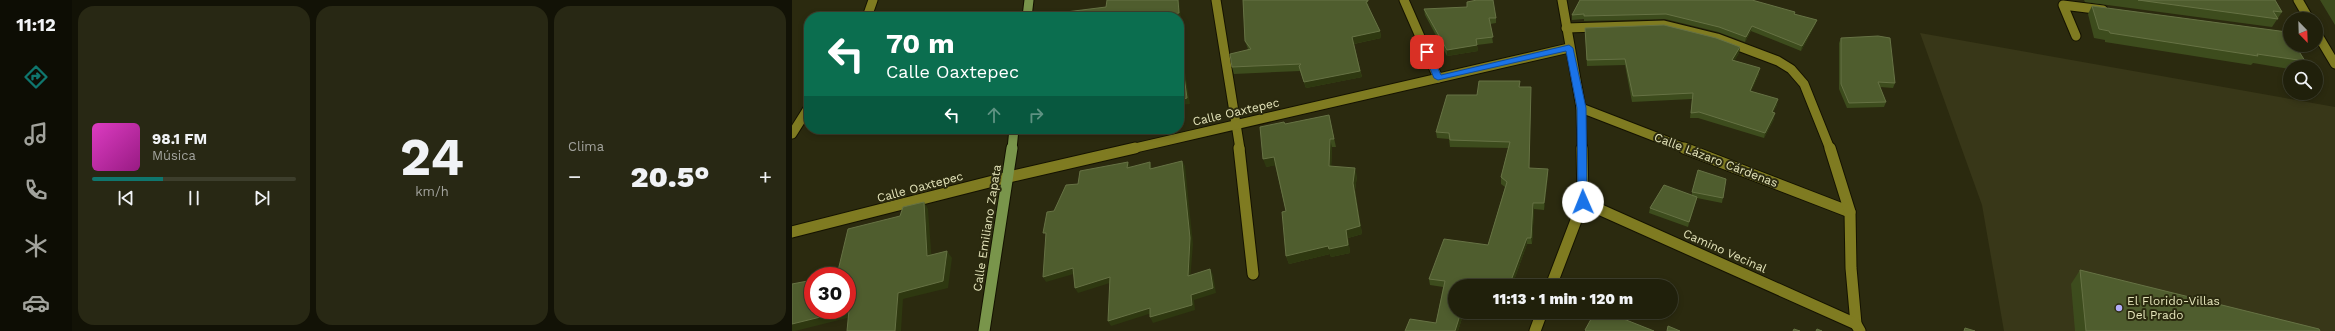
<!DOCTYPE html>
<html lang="es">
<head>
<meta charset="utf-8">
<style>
	body { margin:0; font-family:"Work Sans",sans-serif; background:#282814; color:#f1f3f6; height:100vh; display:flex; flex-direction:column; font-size:15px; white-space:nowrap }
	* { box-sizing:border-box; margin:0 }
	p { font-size:13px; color:#a2a39d }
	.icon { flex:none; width:22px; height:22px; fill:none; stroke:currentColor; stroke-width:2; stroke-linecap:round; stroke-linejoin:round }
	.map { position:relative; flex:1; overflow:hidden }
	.sheet { display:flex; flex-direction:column; gap:6px; padding:6px; background:#121206; width:720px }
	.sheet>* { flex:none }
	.guide { position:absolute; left:12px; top:12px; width:380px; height:122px; border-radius:16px; box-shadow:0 2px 6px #0003,0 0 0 1px #3d3e2c; background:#0b6e4f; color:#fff; overflow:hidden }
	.needle { width:26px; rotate:157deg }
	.controls { position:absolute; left:1491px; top:12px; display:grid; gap:8px }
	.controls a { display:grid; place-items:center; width:40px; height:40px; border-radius:50%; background:#20200b; box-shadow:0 2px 6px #0003,0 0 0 1px #3d3e2c; font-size:20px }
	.speed { position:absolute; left:12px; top:267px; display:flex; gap:8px; font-size:20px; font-weight:700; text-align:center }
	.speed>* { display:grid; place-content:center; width:52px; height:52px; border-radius:50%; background:#20200b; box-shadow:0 2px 6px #0003,0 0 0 1px #3d3e2c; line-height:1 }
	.speed .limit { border:6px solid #d22; background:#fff; color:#111 }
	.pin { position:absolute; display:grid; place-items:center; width:34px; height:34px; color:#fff; margin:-17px; border-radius:8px; box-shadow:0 2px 6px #0006 }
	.me { position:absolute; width:44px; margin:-22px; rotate:359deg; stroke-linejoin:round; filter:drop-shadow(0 0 3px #0008) }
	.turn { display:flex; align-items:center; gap:14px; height:84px; padding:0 16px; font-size:18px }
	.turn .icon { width:52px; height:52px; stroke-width:2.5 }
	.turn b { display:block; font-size:28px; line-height:34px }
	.lanes { display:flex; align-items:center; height:38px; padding:0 16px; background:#0003; justify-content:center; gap:20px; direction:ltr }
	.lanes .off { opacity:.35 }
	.big { font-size:30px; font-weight:800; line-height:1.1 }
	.sheet .card { flex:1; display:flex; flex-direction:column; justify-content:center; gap:6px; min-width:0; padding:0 14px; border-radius:16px; background:#282814 }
	.sheet .dial { align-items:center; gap:0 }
	.dial b { font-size:52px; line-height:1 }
	.song { display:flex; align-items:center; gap:12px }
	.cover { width:48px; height:48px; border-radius:6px; background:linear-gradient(135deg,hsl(310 70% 55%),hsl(310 70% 35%)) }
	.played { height:4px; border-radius:2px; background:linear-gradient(90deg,#0f766e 35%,#3d3e2c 35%) }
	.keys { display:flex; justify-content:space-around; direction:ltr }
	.heat { display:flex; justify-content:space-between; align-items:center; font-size:22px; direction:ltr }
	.sheet .tiles { flex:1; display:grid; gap:6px; grid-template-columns:repeat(3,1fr) }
	.trip { position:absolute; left:656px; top:279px; width:230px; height:40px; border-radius:20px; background:#20200b; box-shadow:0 2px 6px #0003,0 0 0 1px #3d3e2c; font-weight:800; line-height:40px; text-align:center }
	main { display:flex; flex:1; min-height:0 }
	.tabs { display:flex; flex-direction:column; width:72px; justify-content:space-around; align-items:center; background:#0d0d04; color:#a2a39d }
	.tabs .icon { width:28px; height:28px }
	.tabs .active { color:#0f766e }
	.tabs b { font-size:18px; color:#f1f3f6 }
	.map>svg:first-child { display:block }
	.built { fill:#383718 }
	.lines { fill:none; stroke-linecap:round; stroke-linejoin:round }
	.street-far1-casing { stroke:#141200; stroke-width:11 }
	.street-casing { stroke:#141200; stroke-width:13 }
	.secondary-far1-casing { stroke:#141200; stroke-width:11 }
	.secondary-casing { stroke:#141200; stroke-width:13 }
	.street-far1 { stroke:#7f7b21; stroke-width:9 }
	.street { stroke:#7f7b21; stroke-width:11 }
	.secondary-far1 { stroke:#79954b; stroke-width:9 }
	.secondary { stroke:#79954b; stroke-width:11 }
	.wall { fill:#3d4c1d }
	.shaded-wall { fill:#2e3810 }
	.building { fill:#4f5d2e; stroke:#667244 }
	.route { fill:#1a73e8; stroke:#114b97 }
	.poi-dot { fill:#b2adf9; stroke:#2b2a0f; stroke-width:1.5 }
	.labels { text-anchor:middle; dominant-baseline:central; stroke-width:4; stroke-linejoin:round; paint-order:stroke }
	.street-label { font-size:12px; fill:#e5e5bb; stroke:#2b2a0f }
	.poi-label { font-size:12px; fill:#e5e5bb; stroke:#2b2a0f; text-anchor:start }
</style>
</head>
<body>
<main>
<nav class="tabs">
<b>11:12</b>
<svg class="icon active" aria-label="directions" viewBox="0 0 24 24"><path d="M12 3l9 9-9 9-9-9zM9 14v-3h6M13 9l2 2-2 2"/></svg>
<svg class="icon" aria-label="music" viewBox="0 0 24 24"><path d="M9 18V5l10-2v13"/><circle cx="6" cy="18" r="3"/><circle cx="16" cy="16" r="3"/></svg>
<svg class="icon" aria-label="phone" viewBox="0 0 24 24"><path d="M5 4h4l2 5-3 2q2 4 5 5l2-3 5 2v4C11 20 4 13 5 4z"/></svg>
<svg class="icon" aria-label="climate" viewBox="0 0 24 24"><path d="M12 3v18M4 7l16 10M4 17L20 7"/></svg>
<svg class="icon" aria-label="car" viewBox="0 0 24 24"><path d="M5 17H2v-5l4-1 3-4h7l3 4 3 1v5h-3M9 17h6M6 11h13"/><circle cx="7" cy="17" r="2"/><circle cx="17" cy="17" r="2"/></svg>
</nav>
<section class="sheet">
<div class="tiles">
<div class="card">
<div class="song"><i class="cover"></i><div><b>98.1 FM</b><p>Música</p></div></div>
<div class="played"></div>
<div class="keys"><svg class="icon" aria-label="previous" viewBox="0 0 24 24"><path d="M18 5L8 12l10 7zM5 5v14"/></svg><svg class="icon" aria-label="pause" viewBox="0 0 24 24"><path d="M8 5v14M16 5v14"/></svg><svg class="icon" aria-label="next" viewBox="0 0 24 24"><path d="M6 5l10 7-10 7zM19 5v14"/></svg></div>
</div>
<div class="card dial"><b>24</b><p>km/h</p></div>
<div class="card"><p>Clima</p>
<div class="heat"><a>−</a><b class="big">20.5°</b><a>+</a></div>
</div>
</div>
</section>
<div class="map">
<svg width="1543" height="331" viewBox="0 0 1543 331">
	<rect width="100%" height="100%" fill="#2b2a0f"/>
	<path class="built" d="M 1128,33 L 1543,107 L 1543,331 L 1212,331 L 1190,205 Z"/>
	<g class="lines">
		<defs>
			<g id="street-far1">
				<path d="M 424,0 L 448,149"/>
				<path d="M 612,0 L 646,78"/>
				<path d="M 770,0 L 789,108 L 790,149"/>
				<path d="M 1506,0 L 1517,19"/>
				<path d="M 75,17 L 81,0"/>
				<path d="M 774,28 L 872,25 L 925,38 L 986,61 L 999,69 L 1012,84 L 1038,149"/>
				<path d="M 1524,32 L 1543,64"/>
				<path d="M 1284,36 L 1271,5 L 1311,10"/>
				<path d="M 789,108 L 895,149"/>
				<path d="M 0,134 L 17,107"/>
				<path d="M 339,149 L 777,48"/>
			</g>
			<g id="street">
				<path d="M 447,148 L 461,274"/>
				<path d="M 892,148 L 1058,212"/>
				<path d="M 1038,148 L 1058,212 L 1059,268 L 1064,324 L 1068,331"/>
				<path d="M 791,202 L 1064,324"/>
				<path d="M 0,232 L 217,177 L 343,148"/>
				<path d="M 759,286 L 791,202 L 790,148"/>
				<path d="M 743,331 L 750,312"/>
			</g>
			<g id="secondary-far1">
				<path d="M 235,17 L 237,0"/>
				<path d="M 220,149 L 222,129"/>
			</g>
			<path id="secondary" d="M 192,331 L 220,148"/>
		</defs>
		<use href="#street-far1" class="street-far1-casing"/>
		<use href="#street" class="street-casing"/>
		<use href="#secondary-far1" class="secondary-far1-casing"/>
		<use href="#secondary" class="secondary-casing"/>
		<use href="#street-far1" class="street-far1"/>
		<use href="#street" class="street"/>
		<use href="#secondary-far1" class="secondary-far1"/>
		<use href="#secondary" class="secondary"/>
	</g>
	<g class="wall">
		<path d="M 451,0 L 577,8 L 588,31 L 589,38 L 562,44 L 570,77 L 514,88 L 508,71 L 442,74 L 440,67 L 456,49 L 453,41 Z"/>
		<path d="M 788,0 L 1003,12 L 1003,15 L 1025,20 L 1023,25 L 1009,51 L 959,31 L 953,42 L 926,32 L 873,19 L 792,21 L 792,19 L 780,20 L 780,15 Z"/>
		<path d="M 1292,0 L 1483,0 L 1490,12 L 1480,27 L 1293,2 Z"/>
		<path d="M 1528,0 L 1543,0 L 1543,25 Z"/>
		<path d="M 1300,6 L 1513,61 L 1508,67 L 1498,67 L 1498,69 L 1461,63 L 1459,65 L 1313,42 L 1313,40 L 1302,38 L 1296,14 Z"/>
		<path d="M 632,9 L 704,18 L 704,23 L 698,24 L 701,43 L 685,45 L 686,51 L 655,56 L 633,15 Z"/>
		<path d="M 793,28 L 948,47 L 947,53 L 942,61 L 967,74 L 959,91 L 985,105 L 981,112 L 982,119 L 972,138 L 906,118 L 898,118 L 900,99 L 840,102 L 833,65 L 795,66 Z"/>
		<path d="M 1049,38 L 1103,83 L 1101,88 L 1088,87 L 1094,102 L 1092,107 L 1055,108 L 1047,89 L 1047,43 Z"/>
		<path d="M 728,87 L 739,93 L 737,168 L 756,175 L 752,210 L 742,209 L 740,244 L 735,244 L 720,286 L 663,286 L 663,312 L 672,312 L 666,331 L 644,323 L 651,287 L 638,285 L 637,279 L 696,245 L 713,187 L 709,184 L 709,177 L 716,148 L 658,147 L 657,139 L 645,138 L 644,132 L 685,95 Z"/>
		<path d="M 537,115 L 544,147 L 540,147 L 539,167 L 565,176 L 563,190 L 570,234 L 556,238 L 558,253 L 539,257 L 538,254 L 497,264 L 494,256 L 494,211 L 483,165 L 474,167 L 493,124 Z"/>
		<path d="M 934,179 L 930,203 L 905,198 L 896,227 L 857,213 L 858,208 L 900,195 L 900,192 Z"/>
		<path d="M 1288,270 L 1528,331 L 1283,331 L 1279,284 Z"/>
	</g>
	<g class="shaded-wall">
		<path d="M 386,0 L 387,0 L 389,19 L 387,19 L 387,17 L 364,17 Z"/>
		<path d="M 576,1 L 577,8 L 575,8 L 574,2 Z"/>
		<path d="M 1025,20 L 1023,25 L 1009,51 L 1010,46 Z"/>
		<path d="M 960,26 L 959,31 L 953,42 L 954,37 Z"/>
		<path d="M 588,31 L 589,38 L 561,44 L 560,37 Z"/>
		<path d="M 387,34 L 398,104 L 387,105 Z"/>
		<path d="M 685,45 L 686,51 L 655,56 L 655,50 Z"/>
		<path d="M 948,47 L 947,53 L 939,66 L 940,60 Z"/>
		<path d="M 968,68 L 967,74 L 957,96 L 958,91 Z"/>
		<path d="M 568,71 L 570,77 L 514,88 L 512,82 Z"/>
		<path d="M 986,99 L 985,105 L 979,118 L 980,112 Z"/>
		<path d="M 983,113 L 982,119 L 972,138 L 973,133 Z"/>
		<path d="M 538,139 L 540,147 L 539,174 L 537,166 Z"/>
		<path d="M 482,157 L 484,165 L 474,167 L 471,159 Z"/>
		<path d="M 390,161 L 393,166 L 401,244 L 398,282 L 396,276 Z"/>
		<path d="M 336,162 L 339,167 L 335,168 Z"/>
		<path d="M 358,162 L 360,168 L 361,174 L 358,169 Z"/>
		<path d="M 563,168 L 565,176 L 563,190 L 570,234 L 556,238 L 558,253 L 539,257 L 538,254 L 497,264 L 494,256 L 561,183 Z"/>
		<path d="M 756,169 L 756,175 L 752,210 L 752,203 Z"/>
		<path d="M 905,197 L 904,202 L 896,227 L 897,222 Z"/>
		<path d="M 132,202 L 136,209 L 140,263 L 135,256 Z"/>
		<path d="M 741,203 L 742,209 L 740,244 L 739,238 Z"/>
		<path d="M 735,238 L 735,244 L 720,286 L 717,286 Z"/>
		<path d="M 155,251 L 160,258 L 156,288 L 111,299 L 109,331 L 103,331 L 106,293 Z"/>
		<path d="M 281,268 L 285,273 L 254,282 L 251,277 Z"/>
		<path d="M 418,269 L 421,275 L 424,293 L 402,300 L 403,310 L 361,323 L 358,317 L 399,295 Z"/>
		<path d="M 318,277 L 321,282 L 286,293 L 283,288 Z"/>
		<path d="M 358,308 L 360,313 L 319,326 L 316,321 Z"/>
		<path d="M 57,310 L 63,316 L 3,331 L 0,331 L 0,324 Z"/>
		<path d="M 669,312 L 672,312 L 666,331 L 663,331 Z"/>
	</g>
	<g class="building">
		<path d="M 315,0 L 386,0 L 387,13 L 364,17 L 257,17 L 258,14 L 314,7 Z"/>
		<path d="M 451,0 L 576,0 L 576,1 L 574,2 L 588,31 L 560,37 L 568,71 L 512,82 L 507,66 L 509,64 L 440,67 L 438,54 L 459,49 L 453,41 Z"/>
		<path d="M 685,0 L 701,0 L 704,18 L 697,18 L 701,37 L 684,39 L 685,45 L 655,50 L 632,9 L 675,7 L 675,2 Z"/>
		<path d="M 788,0 L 960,0 L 1003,12 L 1002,14 L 1025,20 L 1010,46 L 960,26 L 954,37 L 927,27 L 874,14 L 792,16 L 792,14 L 780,15 Z"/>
		<path d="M 1346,0 L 1483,0 L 1490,12 L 1481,11 L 1486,19 Z"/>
		<path d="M 1300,6 L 1495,32 L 1498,36 L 1498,45 L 1503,45 L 1513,61 L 1465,54 L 1466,56 L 1318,33 L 1317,31 L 1307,29 Z"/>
		<path d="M 872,25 L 924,38 L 948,47 L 940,60 L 968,68 L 958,91 L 986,99 L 980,112 L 983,113 L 973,133 L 907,112 L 899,113 L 901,93 L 841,96 L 833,59 L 795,60 L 793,28 Z"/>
		<path d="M 1086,36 L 1098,38 L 1103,83 L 1086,82 L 1094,102 L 1057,103 L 1049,84 L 1049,38 Z"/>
		<path d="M 387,40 L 395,98 L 387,100 Z"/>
		<path d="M 687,81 L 728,81 L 727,87 L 739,87 L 737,168 L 756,169 L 752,203 L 741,203 L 739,238 L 735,238 L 717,286 L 663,286 L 663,312 L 669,312 L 663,331 L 613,331 L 618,319 L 644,323 L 653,281 L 637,279 L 652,239 L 696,245 L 715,182 L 709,177 L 718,142 L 658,140 L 657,133 L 644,132 L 655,95 L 685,95 Z"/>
		<path d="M 537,115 L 542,139 L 538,139 L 537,166 L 563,168 L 561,183 L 568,226 L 554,230 L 556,245 L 537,249 L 536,246 L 494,256 L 490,212 L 494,211 L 482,157 L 471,159 L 468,127 L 492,122 L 493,124 Z"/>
		<path d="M 390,161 L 398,238 L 396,276 L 418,269 L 421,288 L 399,295 L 400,305 L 358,317 L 358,308 L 316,321 L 318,277 L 283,288 L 281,268 L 251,277 L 254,233 L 251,233 L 255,212 L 262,211 L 274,185 L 286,184 L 288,171 L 336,162 L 335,168 L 358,162 L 358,169 Z"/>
		<path d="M 906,170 L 934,179 L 931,198 L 900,192 Z"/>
		<path d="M 872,185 L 905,197 L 897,222 L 858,208 Z"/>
		<path d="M 132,202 L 135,256 L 155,251 L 151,281 L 106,293 L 103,331 L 55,331 L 57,310 L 0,324 L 0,284 L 21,280 L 21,310 L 55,310 L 55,276 L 40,276 L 45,275 L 56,229 L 108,216 L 111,207 Z"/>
		<path d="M 1288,270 L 1527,329 L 1528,331 L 1294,331 Z"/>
		<path d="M 803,312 L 814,312 L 862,331 L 794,331 L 793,330 Z"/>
		<path d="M 876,326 L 888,331 L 875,331 Z"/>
		<path d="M 1173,328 L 1183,331 L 1172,331 Z"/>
		<path d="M 1002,329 L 1008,331 L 1001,331 Z"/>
		<path d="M 1025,329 L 1030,331 L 1024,331 Z"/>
	</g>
	<path class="route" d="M 777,45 L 781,48 L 794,108 L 795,202 L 791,205 L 786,202 L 785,108 L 774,51 L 646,80 L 642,78 L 631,52 L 637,50 L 649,75 Z"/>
	<circle class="poi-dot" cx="1327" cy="308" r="4"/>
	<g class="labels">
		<g class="street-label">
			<text transform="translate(444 112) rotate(-13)">Calle Oaxtepec</text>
			<text transform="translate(924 160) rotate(21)">Calle Lázaro Cárdenas</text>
			<text transform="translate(128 187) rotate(-15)">Calle Oaxtepec</text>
			<text transform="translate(195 228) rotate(-81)">Calle Emiliano Zapata</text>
			<text transform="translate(933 251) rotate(24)">Camino Vecinal</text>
		</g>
		<g class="poi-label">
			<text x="1335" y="301">El Florido-Villas<tspan x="1335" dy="14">Del Prado</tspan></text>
		</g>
	</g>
</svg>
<div class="controls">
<a><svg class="needle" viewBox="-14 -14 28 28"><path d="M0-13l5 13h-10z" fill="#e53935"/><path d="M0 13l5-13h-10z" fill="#a2a39d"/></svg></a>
<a><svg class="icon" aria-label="search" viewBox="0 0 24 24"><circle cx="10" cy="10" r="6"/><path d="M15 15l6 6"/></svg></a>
</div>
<div class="speed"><div class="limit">30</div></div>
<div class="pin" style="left:635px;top:52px;background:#d93025"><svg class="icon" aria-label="arrive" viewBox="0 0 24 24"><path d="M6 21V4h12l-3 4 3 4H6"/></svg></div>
<svg class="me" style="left:791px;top:202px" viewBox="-20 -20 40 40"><circle r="19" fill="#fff"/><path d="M0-13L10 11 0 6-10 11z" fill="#1a73e8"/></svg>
<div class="trip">11:13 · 1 min · 120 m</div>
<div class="guide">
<div class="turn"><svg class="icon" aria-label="left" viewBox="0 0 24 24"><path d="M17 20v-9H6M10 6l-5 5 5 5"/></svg><div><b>70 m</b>Calle Oaxtepec</div></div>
<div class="lanes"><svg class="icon" aria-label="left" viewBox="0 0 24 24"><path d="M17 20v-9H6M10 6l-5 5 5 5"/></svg><svg class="icon off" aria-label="ahead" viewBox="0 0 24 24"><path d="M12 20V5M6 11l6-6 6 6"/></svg><svg class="icon off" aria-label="right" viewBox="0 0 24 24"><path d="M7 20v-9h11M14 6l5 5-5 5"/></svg></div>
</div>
</div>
</main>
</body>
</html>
